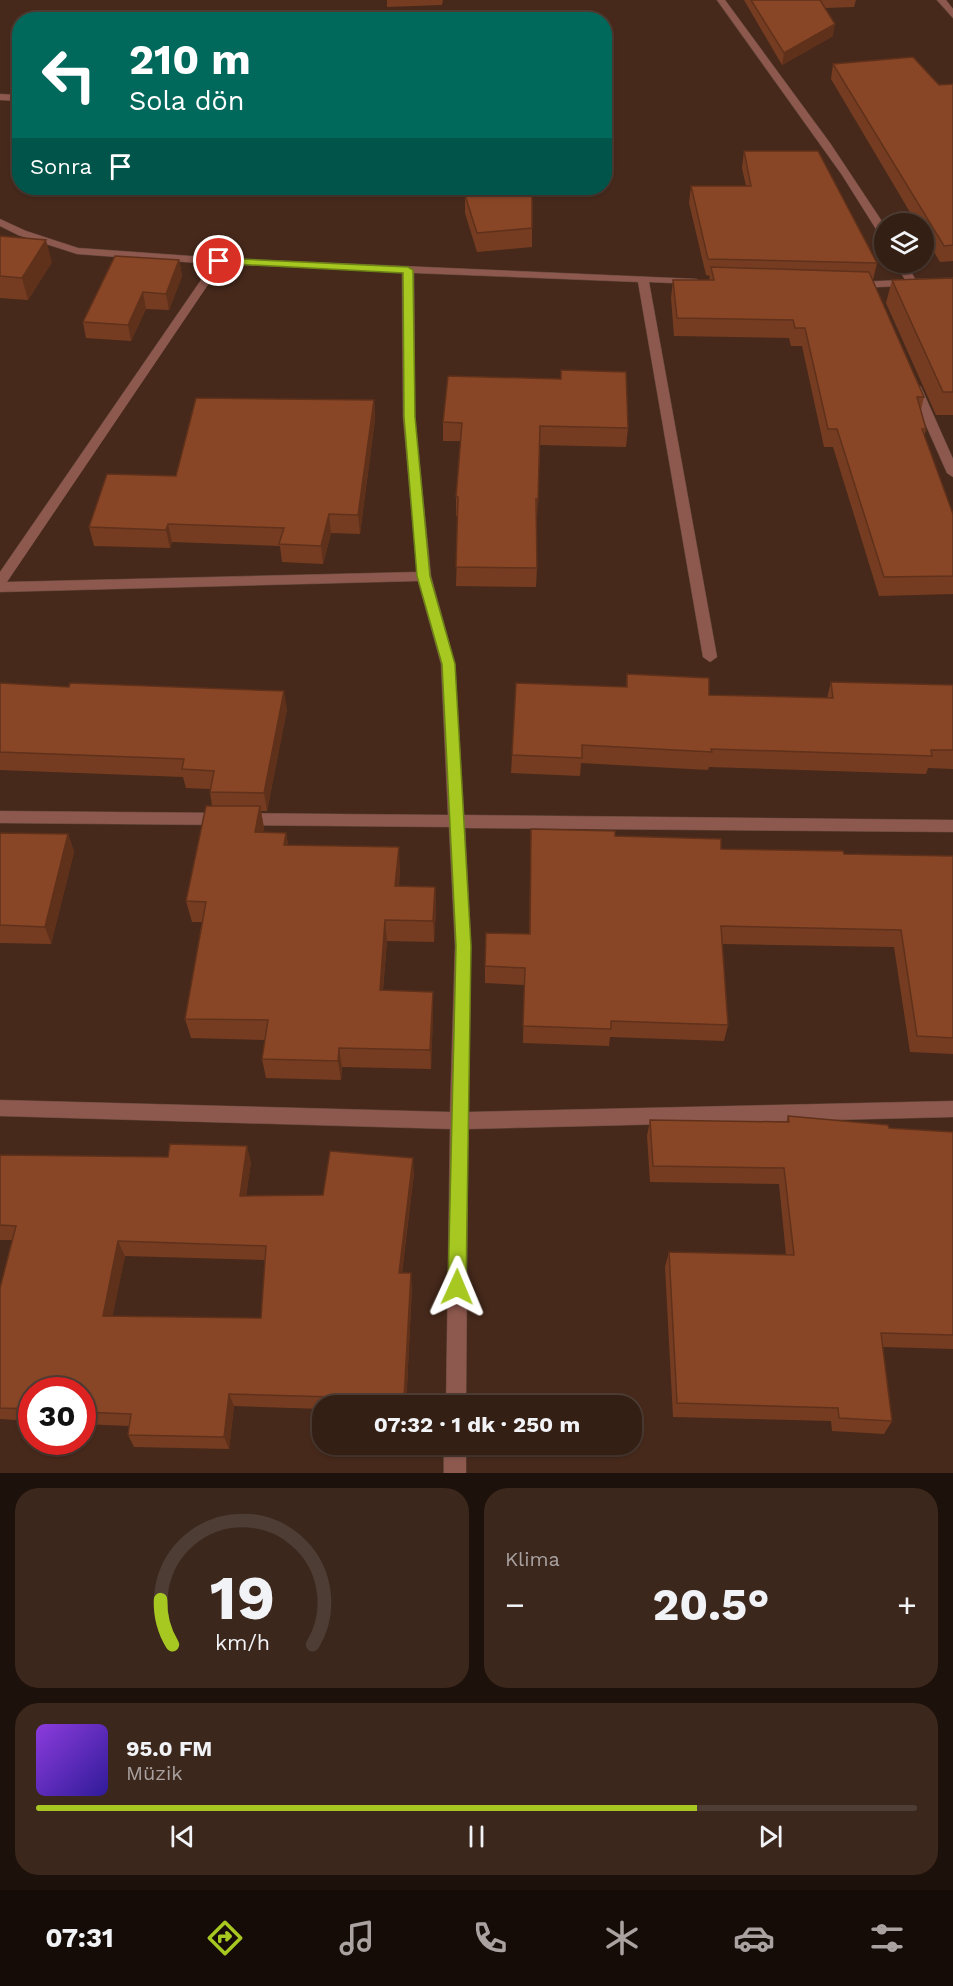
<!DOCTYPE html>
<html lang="tr">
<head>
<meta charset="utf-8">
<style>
	body { margin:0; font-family:"Work Sans",sans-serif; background:#3c271d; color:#f1f3f6; height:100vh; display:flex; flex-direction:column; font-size:22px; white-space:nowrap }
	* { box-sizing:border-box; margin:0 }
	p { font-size:20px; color:#a9a2a0 }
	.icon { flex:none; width:33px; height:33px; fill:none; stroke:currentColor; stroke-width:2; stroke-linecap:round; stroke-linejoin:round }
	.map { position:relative; height:1473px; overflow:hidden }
	.details { display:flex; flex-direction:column; gap:15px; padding:15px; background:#1d110b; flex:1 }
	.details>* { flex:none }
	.banner { position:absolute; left:12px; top:12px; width:600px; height:183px; border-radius:24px; box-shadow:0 2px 4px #0004,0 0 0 2px #4e3d34; background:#00695c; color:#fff; overflow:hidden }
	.buttons { position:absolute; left:874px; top:213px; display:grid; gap:12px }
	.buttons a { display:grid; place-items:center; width:60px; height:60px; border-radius:50%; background:#341f14; box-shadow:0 2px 4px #0004,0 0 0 2px #4e3d34; font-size:30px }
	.speed { position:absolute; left:18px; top:1377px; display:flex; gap:12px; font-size:30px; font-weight:700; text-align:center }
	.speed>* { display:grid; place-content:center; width:78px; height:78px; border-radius:50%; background:#341f14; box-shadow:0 2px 4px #0004,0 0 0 2px #4e3d34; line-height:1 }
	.speed .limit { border:9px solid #d22; background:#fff; color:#111 }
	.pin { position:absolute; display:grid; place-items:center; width:51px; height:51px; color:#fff; margin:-26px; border:3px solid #fff; border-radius:50%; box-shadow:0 2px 6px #0007 }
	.me { position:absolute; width:66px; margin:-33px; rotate:1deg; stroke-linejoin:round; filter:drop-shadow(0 0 4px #0008) }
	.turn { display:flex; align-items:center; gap:21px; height:126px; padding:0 18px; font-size:27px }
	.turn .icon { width:78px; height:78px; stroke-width:2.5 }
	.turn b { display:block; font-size:42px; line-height:51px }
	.then { display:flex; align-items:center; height:57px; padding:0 18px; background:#0003; gap:12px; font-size:22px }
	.big { font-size:45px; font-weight:700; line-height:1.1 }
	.details .card { flex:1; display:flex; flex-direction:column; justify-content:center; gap:9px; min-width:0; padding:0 21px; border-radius:24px; background:#3c271d }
	.details .dial { align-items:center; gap:0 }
	.dial svg { height:156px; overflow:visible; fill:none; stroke:#4e3d34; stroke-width:7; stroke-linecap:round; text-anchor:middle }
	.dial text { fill:#f1f3f6; stroke:none }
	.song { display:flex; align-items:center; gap:18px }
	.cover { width:72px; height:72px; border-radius:9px; background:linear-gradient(135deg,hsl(270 70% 55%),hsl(250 70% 35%)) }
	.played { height:6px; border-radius:3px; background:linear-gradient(90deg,#a6c821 75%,#4e3d34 75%) }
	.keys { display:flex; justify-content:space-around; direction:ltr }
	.heat { display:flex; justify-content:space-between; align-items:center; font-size:33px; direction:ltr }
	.details .tiles { flex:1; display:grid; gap:15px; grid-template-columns:1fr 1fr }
	.card:last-child { grid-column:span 2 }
	.trip { position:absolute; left:312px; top:1395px; width:330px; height:60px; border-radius:24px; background:#341f14; box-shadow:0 2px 4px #0004,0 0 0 2px #4e3d34; font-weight:700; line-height:60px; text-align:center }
	.menu { display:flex; height:96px; justify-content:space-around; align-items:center; background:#150c08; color:#a9a2a0 }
	.menu .icon { width:42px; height:42px }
	.menu .active { color:#a6c821 }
	.menu b { font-size:27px; color:#f1f3f6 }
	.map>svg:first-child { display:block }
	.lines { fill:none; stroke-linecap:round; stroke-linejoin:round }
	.lane-casing { stroke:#62473a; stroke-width:1 }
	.street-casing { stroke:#62473a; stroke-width:1 }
	.lane { fill:#8d584e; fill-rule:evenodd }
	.street { fill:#8d584e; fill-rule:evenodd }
	.wall { fill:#753c21; fill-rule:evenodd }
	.shaded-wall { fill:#5f311b }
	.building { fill:#884626; stroke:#5f311b; stroke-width:1.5; fill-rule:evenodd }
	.route { fill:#a6c821; stroke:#6c8215; stroke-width:1.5 }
</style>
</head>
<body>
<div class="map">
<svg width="953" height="1473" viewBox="0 0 953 1473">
	<rect width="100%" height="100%" fill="#46291b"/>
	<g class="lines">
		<defs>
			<path id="lane" d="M 0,94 L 20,95 L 20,101 L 0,100 Z"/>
			<g id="street">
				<path d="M 717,0 L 725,0 L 830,143 L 885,226 L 885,238 L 881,237 L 842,175 Z"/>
				<path d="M 937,0 L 946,0 L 953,9 L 953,18 Z"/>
				<path d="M 0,219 L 26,231 L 78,248 L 219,258 L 697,279 L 699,281 L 693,284 L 649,282 L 717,657 L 710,662 L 703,657 L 638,282 L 414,273 L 415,417 L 431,576 L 455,664 L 464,815 L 953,820 L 953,832 L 465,828 L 471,946 L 468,1112 L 953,1101 L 953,1117 L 468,1129 L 466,1406 L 446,1406 L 450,1129 L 0,1116 L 0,1100 L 450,1112 L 455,946 L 449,827 L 0,823 L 0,811 L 448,815 L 441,664 L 418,581 L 0,592 L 0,572 L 212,264 L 77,254 L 18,235 L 0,226 ZM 222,264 L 402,272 L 403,417 L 417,572 L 7,582 Z"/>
				<path d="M 895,262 L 906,262 L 915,279 L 953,278 L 953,284 L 855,288 L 849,285 L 855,282 L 905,280 Z"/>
				<path d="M 915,383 L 921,387 L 953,459 L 953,477 L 947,473 L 909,387 Z"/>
				<rect x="444" y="1444" width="22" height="29"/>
			</g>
		</defs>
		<use href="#lane" class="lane-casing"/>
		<use href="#street" class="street-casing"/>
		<use href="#lane" class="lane"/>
		<use href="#street" class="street"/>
	</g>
	<g class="wall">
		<path d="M 387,0 L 443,0 L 442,5 L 387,7 Z"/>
		<path d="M 744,0 L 856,0 L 854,7 L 825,8 L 833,36 L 782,65 Z"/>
		<path d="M 833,64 L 939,85 L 953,84 L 953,261 L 940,262 L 924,235 L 924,224 L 917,224 L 831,79 Z"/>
		<path d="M 744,151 L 877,263 L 873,280 L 872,280 L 924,397 L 921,410 L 926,429 L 924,437 L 953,514 L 953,594 L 879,596 L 833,447 L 824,447 L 802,346 L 791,346 L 789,338 L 674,336 L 671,298 L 673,280 L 709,280 L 710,276 L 706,275 L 689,203 L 691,186 L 746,186 L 742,168 Z"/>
		<path d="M 465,195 L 532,228 L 532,247 L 477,252 L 465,213 Z"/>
		<path d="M 0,236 L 52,262 L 28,300 L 0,298 Z"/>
		<path d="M 179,260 L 182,276 L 169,310 L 146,309 L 131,341 L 86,338 L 83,322 Z"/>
		<path d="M 953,278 L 953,415 L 936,415 L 886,303 L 892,280 Z"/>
		<path d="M 374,400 L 375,419 L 360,534 L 331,533 L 323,564 L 282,562 L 280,546 L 172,542 L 170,548 L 94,546 L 89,527 L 176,476 Z"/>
		<path d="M 443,422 L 628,428 L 626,447 L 540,445 L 537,518 L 536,518 L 537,568 L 536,587 L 456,586 L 458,516 L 456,516 L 456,497 L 461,441 L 443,441 Z"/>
		<path d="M 627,674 L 709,695 L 827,698 L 831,682 L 953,685 L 953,769 L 928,768 L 926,774 L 709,767 L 708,770 L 581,763 L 580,776 L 511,773 L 512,755 L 626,687 Z"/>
		<path d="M 0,683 L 287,709 L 267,811 L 261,811 L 264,828 L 263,832 L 286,833 L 288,845 L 400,868 L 399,886 L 435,887 L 436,908 L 434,942 L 387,941 L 383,990 L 433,1012 L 431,1069 L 342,1067 L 341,1080 L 266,1078 L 262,1059 L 265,1040 L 191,1038 L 185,1019 L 202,922 L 192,922 L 186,901 L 212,806 L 210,792 L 210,789 L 186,788 L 183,777 L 0,770 Z"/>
		<path d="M 531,829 L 615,836 L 721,849 L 844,854 L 953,856 L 953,1054 L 910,1052 L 894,947 L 722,944 L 728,1025 L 724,1041 L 610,1037 L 609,1046 L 523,1043 L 524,985 L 485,983 L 485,966 L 529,934 Z"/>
		<path d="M 0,833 L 68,834 L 74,852 L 51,944 L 0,943 Z"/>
		<path d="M 788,1116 L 889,1128 L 953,1132 L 953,1349 L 883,1347 L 892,1421 L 884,1434 L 832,1431 L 831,1421 L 673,1417 L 665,1267 L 669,1252 L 786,1255 L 779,1184 L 650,1182 L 647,1136 L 650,1120 L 786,1122 Z"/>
		<path d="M 0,1155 L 251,1162 L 246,1196 L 323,1195 L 414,1173 L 402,1273 L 412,1287 L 406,1406 L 322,1406 L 322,1409 L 234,1406 L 229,1449 L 134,1447 L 128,1435 L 129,1426 L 82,1424 L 82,1390 L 32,1390 L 32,1421 L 0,1419 L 0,1288 L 12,1240 L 0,1240 ZM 125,1256 L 265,1260 L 261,1318 L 112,1316 Z"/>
	</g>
	<g class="shaded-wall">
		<path d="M 835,24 L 833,36 L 782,65 L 784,53 Z"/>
		<path d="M 46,240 L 52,262 L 28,300 L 22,278 Z"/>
		<path d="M 179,260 L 182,276 L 169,310 L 166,294 Z"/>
		<path d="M 143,292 L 146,309 L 131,341 L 128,325 Z"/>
		<path d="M 374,400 L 375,419 L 360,534 L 358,515 Z"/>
		<path d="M 329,514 L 331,533 L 323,564 L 321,546 Z"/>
		<path d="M 168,524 L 172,542 L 170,548 L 166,530 Z"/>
		<path d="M 284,691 L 287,709 L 267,811 L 264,793 Z"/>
		<path d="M 260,806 L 264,828 L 259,853 L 255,832 Z"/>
		<path d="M 286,833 L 290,854 L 284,845 Z"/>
		<path d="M 68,834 L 74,852 L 51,944 L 45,927 Z"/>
		<path d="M 399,847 L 400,868 L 397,907 L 395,886 Z"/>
		<path d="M 435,887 L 436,908 L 434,942 L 433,921 Z"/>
		<path d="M 385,920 L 387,941 L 381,1010 L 380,990 Z"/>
		<path d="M 433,992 L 433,1012 L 431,1069 L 430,1050 Z"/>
		<path d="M 339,1048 L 342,1067 L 341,1080 L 338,1061 Z"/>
		<path d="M 247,1146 L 251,1162 L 244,1211 L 240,1196 Z"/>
		<path d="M 413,1158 L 414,1173 L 400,1287 L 399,1273 Z"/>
		<path d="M 118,1241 L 125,1256 L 110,1329 L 103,1316 Z"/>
		<path d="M 411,1273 L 412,1287 L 406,1406 L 405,1406 L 404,1399 Z"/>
		<path d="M 229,1394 L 234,1406 L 229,1449 L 224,1437 Z"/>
	</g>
	<g class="building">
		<path d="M 751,0 L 820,0 L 835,24 L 784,53 Z"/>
		<path d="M 913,57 L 939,85 L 953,84 L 953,245 L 944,246 L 833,64 Z"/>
		<path d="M 744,151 L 818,151 L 877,263 L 708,259 L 691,186 L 751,186 Z"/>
		<path d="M 532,189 L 532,228 L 477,233 L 465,195 Z"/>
		<path d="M 0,236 L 46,240 L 22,278 L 0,276 Z"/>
		<path d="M 115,256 L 179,260 L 166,294 L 143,292 L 128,325 L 83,322 Z"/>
		<path d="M 711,267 L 869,272 L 924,397 L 917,397 L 926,429 L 922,429 L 953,514 L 953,576 L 884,577 L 837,429 L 828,429 L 805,328 L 795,328 L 793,320 L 677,318 L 673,280 L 714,280 Z"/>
		<path d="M 953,278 L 953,392 L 943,392 L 892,280 Z"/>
		<path d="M 561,370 L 626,372 L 628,428 L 540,426 L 538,500 L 536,499 L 537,568 L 456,567 L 458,497 L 456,497 L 462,423 L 443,422 L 448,376 L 561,379 Z"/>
		<path d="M 196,398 L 374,400 L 358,515 L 329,514 L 321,546 L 279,544 L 284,528 L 168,524 L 166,530 L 89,527 L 107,474 L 176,476 Z"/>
		<path d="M 627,674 L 709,678 L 709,695 L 833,698 L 831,682 L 953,685 L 953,750 L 931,750 L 932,756 L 711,749 L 712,752 L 582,745 L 582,758 L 512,755 L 516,683 L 627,687 Z"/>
		<path d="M 0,683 L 69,687 L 70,683 L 284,691 L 264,793 L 210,792 L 214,771 L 182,769 L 184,759 L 0,752 Z"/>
		<path d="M 206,806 L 260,806 L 255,832 L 286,833 L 284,845 L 399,847 L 395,886 L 435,887 L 433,921 L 385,920 L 380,990 L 433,992 L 430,1050 L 339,1048 L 338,1061 L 262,1059 L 268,1020 L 185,1019 L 206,902 L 186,901 Z"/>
		<path d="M 531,829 L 615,831 L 615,836 L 721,839 L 721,849 L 843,851 L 844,854 L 953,856 L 953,1038 L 917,1036 L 901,930 L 721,926 L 728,1025 L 611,1021 L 611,1029 L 523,1026 L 525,968 L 485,966 L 486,933 L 530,934 Z"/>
		<path d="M 0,833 L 68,834 L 45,927 L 0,925 Z"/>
		<path d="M 788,1116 L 888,1125 L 889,1128 L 953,1132 L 953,1335 L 881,1333 L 892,1421 L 839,1418 L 838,1408 L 677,1403 L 669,1252 L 794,1255 L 784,1168 L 653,1166 L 650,1120 L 789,1122 Z"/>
		<path d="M 170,1144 L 247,1146 L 240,1196 L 323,1195 L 330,1151 L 413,1158 L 399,1273 L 411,1273 L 404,1399 L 229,1394 L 224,1437 L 128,1435 L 131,1414 L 82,1412 L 82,1390 L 32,1390 L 32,1409 L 0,1408 L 0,1288 L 16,1226 L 0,1225 L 0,1155 L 168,1157 ZM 118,1241 L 266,1246 L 261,1318 L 103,1316 Z"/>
	</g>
	<path class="route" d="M 219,258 L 408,267 L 413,270 L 415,417 L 430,576 L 455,664 L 471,946 L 466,1287 L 463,1293 L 457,1296 L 450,1293 L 448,1287 L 456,946 L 442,664 L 417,576 L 404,417 L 403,273 L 215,263 L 214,261 Z"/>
</svg>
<div class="buttons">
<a><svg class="icon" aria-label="layers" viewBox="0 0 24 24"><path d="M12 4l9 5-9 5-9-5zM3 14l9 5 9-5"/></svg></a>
</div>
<div class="speed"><div class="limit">30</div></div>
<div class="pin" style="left:219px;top:261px;background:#d93025"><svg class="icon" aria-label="arrive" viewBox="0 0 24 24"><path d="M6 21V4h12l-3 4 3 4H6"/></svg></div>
<svg class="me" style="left:457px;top:1287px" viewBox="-20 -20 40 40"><path d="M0-17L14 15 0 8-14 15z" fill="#a6c821" stroke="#fff" stroke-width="4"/></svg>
<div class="trip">07:32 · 1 dk · 250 m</div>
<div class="banner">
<div class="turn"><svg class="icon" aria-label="left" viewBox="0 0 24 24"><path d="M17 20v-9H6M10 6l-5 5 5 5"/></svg><div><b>210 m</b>Sola dön</div></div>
<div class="then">Sonra<svg class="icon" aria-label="arrive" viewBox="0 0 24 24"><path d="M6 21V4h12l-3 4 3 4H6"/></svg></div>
</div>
</div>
<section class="details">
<div class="tiles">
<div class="card dial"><svg viewBox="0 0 100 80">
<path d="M14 69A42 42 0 1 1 86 69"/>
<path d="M14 69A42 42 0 0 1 8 46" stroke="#a6c821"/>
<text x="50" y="56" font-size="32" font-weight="700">19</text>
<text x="50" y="72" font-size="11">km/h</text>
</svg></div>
<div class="card"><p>Klima</p>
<div class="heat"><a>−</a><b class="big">20.5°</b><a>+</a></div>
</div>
<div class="card">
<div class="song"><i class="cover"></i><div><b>95.0 FM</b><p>Müzik</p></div></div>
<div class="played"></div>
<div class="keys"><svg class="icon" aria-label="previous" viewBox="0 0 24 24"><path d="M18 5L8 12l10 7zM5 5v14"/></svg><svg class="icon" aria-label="pause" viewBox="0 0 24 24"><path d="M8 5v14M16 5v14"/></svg><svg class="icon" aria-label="next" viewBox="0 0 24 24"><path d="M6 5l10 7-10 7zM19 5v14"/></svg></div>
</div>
</div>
</section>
<nav class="menu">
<b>07:31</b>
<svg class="icon active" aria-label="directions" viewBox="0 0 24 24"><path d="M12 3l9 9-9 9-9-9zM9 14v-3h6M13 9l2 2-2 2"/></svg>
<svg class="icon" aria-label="music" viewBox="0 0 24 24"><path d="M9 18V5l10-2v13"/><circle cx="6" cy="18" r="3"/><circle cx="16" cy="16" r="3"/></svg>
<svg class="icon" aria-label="phone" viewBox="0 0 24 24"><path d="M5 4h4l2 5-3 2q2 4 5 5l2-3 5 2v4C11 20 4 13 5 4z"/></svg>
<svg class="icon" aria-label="climate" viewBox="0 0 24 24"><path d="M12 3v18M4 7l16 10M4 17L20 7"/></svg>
<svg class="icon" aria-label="car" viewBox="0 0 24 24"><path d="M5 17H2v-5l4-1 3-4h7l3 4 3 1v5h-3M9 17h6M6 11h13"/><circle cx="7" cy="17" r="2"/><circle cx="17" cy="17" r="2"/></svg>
<svg class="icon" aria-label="filters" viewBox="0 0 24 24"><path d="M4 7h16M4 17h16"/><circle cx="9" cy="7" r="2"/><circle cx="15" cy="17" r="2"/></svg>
</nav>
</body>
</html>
